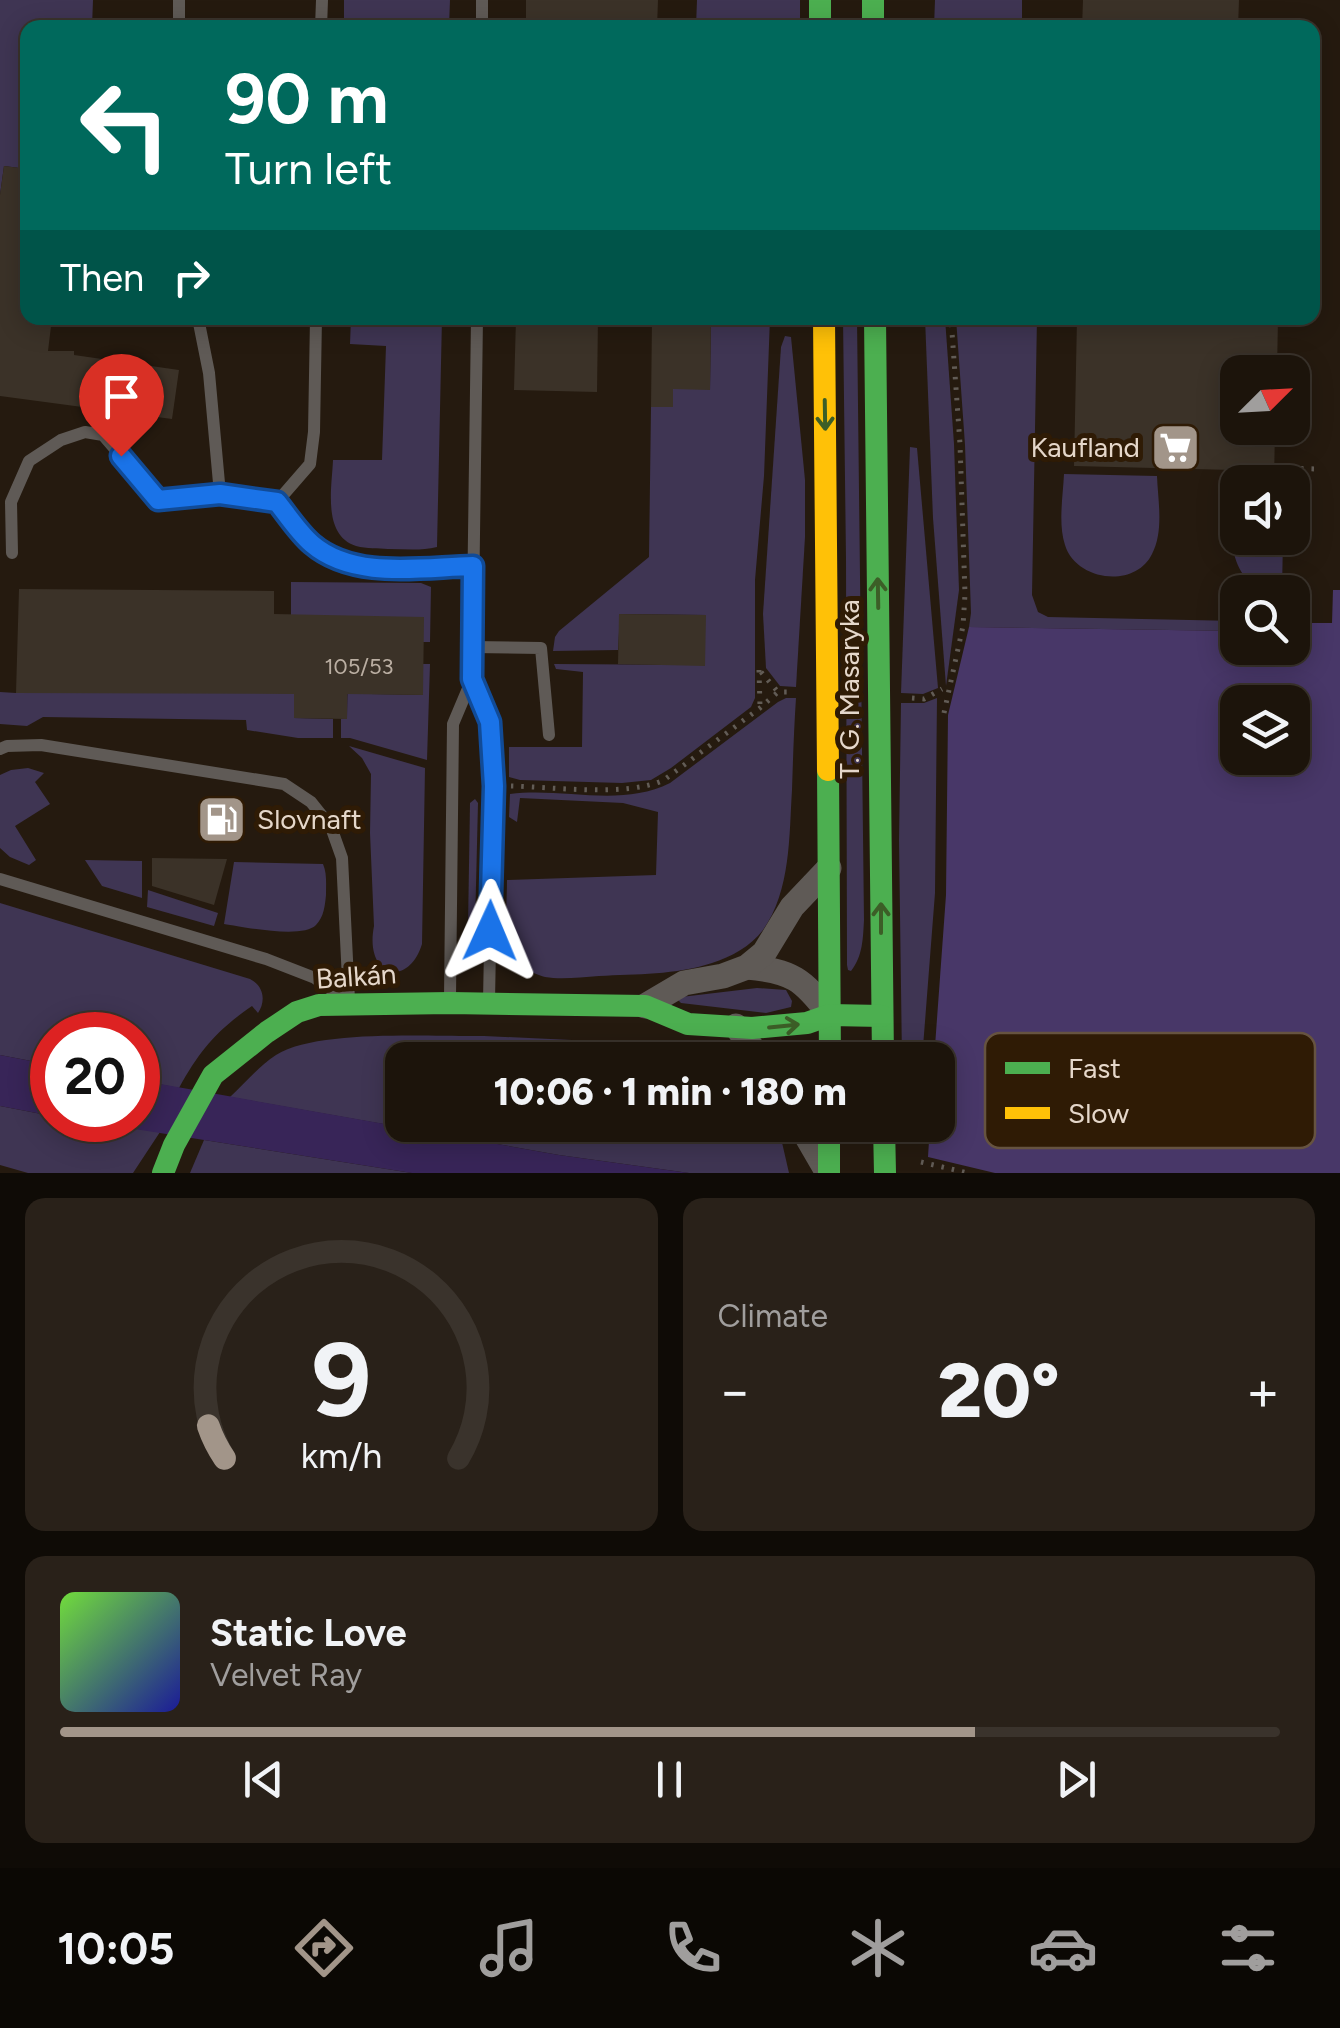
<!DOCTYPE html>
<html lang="en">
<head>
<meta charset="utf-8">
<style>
	body { margin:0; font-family:Figtree,sans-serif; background:#292119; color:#f1f3f6; height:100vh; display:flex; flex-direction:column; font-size:38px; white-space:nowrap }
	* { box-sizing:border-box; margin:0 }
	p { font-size:32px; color:#a09e9d }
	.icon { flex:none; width:55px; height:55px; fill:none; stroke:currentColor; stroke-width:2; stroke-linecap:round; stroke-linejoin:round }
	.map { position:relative; height:1173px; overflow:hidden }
	.panel { display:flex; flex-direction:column; gap:25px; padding:25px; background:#0f0b06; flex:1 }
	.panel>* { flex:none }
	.top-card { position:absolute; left:20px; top:20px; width:1300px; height:305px; border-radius:20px; box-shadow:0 5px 25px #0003,0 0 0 2px #3a332c; background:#00695c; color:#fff; overflow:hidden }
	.needle { width:65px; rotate:66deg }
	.fabs { position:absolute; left:1220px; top:355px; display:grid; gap:20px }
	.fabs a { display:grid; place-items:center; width:90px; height:90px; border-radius:20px; background:#1c140b; box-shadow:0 5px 25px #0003,0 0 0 2px #3a332c; font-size:50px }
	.speed { position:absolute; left:30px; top:1012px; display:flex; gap:20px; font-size:50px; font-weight:700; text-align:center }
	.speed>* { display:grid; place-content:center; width:130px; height:130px; border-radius:50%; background:#1c140b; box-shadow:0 5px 25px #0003,0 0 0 2px #3a332c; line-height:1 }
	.speed .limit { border:15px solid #d22; background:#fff; color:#111 }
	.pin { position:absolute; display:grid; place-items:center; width:85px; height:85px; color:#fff; margin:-102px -42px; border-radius:50% 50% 50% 0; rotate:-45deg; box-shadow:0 0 10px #0007 }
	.pin .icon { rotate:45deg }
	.me { position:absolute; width:110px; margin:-55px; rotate:1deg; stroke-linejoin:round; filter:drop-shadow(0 0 8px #0008) }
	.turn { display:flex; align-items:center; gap:35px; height:210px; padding:0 40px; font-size:45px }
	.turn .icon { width:130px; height:130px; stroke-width:2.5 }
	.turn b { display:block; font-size:70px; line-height:85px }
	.then { display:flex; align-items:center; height:95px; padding:0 40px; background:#0003; gap:20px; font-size:38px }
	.big { font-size:75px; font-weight:800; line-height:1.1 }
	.panel .card { flex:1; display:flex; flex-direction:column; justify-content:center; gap:15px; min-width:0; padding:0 35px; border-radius:20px; background:#292119 }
	.panel .dial { align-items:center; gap:0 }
	.dial svg { height:260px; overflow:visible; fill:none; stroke:#3a332c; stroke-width:7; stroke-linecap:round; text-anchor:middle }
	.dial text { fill:#f1f3f6; stroke:none }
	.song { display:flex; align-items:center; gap:30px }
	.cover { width:120px; height:120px; border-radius:15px; background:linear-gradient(135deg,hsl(100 70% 55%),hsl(240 70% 35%)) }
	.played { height:10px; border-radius:5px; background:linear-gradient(90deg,#a29589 75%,#3a332c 75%) }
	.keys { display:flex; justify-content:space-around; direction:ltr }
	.heat { display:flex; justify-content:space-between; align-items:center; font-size:55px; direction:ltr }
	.panel .tiles { flex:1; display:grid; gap:25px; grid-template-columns:1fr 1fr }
	.card:last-child { grid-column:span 2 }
	.trip { position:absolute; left:385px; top:1042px; width:570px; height:100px; border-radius:20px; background:#1c140b; box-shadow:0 5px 25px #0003,0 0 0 2px #3a332c; font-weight:800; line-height:100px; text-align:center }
	.tab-bar { display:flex; height:160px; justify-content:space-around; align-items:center; background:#0b0804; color:#a09e9d }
	.tab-bar .icon { width:70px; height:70px }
	.tab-bar .on { color:#a29589 }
	.tab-bar b { font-size:45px; color:#f1f3f6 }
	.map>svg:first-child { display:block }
	.green { fill:#3f3553 }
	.forest { fill:#483768; fill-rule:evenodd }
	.water { fill:#382558 }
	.building { fill:#3b3228 }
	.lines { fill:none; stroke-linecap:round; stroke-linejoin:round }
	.path { stroke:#625c56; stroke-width:5; stroke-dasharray:2.5 8; stroke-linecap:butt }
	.lane { stroke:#5f5a56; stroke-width:12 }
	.street { stroke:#5f5a56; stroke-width:25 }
	.fast { stroke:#4caf50; stroke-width:22 }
	.slow { stroke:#ffc107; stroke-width:22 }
	.oneway { stroke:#3c5e27 }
	.route-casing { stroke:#114b97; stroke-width:25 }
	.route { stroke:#1a73e8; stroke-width:18 }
	.labels { text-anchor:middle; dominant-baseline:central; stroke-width:10; stroke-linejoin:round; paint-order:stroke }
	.number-label { font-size:22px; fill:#baaea2 }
	.poi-label { font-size:28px; fill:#e5d7ca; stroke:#2f1b05; text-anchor:end }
	.street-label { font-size:28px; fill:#e5d7ca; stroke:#2f1b05 }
	.key { fill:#2f1b05; stroke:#665340; stroke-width:2.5 }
	.key-label { font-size:28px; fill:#e5d7ca }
</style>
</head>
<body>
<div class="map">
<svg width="1340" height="1173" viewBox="0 0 1340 1173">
	<rect width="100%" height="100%" fill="#251a0f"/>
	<g class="green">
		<path d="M 0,0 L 93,0 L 92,27 L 28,28 L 27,169 L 4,166 L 0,195 Z"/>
		<path d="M 344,0 L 450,0 L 449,27 L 344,27 Z"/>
		<path d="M 697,0 L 800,0 L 800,27 L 696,27 Z"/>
		<path d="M 935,0 L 1022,0 L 1022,27 L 934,27 Z"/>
		<path d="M 351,318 L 442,318 L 437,547 C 421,551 405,549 388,549 C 378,548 367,549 356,546 C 322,535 332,487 333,460 L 382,460 L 386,346 L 350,344 Z"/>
		<path d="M 711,318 L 770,318 L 764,476 L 755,580 L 755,698 L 751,707 L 671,768 L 651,780 L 622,783 L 520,780 L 509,777 L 509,747 L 582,747 L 583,672 L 556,669 L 554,664 L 705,665 L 705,615 L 620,614 L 618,650 L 553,651 L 555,637 L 559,631 L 649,557 L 651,407 L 673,407 L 673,389 L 710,389 Z"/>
		<path d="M 843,318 L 857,318 L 864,920 C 863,938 863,956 851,971 L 848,970 L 847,965 L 846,559 Z"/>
		<path d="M 925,318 L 945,318 L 954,444 L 959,590 L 946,686 L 933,518 Z"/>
		<path d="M 956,318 L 1037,318 L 1032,595 L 1038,612 L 1048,617 L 1237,621 L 1237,631 L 969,627 L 971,613 L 965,445 Z"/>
		<path d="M 785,336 L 791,337 L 805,480 L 805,537 L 796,687 L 780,686 L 766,668 L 763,614 L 781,347 Z"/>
		<path d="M 910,447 L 917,448 L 938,688 L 923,694 L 901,693 Z"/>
		<path d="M 1064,474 L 1157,476 C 1158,501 1164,531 1152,554 C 1135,589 1076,581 1065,545 C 1058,524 1063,496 1064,474 Z"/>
		<path d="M 1273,538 L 1283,538 L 1282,591 C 1250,590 1236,574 1232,542 L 1272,543 Z"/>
		<path d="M 291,582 L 421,583 L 431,587 L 430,642 L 423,642 L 423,617 L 291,629 Z"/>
		<path d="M 296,653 L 294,718 L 333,719 L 333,738 L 298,738 L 247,730 L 246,720 L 43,717 L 27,726 L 0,724 L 0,692 L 16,693 Z"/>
		<path d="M 423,664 L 430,664 L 427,760 L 350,738 L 341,738 L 341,719 L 347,718 L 348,668 L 370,694 L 422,695 Z"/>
		<path d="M 786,698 L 796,698 C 794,728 793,759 792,790 C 789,836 791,890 763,930 C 751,946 731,957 712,963 C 676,975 636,974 599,976 C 581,977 562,980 545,977 C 538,975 530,972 525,967 C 501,945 507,910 507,880 L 656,875 L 658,812 L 623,803 L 520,798 L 517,822 L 509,817 L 510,794 C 563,787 620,808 670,783 L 778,702 Z"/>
		<path d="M 937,698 L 935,893 L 922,1060 L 902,1060 L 899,841 L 901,703 L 924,703 Z"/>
		<path d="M 349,746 L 425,768 L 422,944 C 408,989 364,977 374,926 L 370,833 L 371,774 L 362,758 Z"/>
		<path d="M 28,768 L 44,773 L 35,782 L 50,804 L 15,826 L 36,860 L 29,865 L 10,857 L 0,848 L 0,775 L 11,770 Z"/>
		<path d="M 475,799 L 478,803 L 475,927 L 470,932 L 468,927 L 470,803 Z"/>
		<path d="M 85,860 L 142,861 L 142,898 L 102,886 Z"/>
		<path d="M 234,862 L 323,864 C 327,873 326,884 326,895 C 325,905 324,917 316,925 C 303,939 243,927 224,924 Z"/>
		<path d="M 148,890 L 218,913 L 214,926 L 147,907 Z"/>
		<path d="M 0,903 L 250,979 C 264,986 266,1001 258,1013 L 252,1006 C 216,1031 200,1050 179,1088 L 138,1080 L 138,1035 L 52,1035 L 52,1065 L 0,1055 Z"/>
		<path d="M 757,988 L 786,990 L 792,1001 L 791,1007 L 766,1013 L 681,1003 L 678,1000 L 681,997 Z"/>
		<path d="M 484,1036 L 678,1045 L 725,1060 L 402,1060 L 402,1125 L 778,1125 L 789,1173 L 689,1173 L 559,1155 L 230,1097 C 245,1083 259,1066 276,1055 C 318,1029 432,1037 484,1036 Z"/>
		<path d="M 0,1106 L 52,1116 L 52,1120 L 78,1120 L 160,1132 L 133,1173 L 28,1173 L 0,1165 Z"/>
		<path d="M 204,1140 L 412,1173 L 190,1173 Z"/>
	</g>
	<path class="forest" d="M 1333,590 L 1340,590 L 1340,1173 L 995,1173 L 928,1157 L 930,1125 L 938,1125 L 938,1060 L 934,1060 L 946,895 L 948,715 L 969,627 L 1237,631 L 1238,648 L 1292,648 L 1293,632 L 1302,632 L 1302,623 L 1332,623 ZM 1238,702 L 1292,702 L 1292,758 L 1238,758 Z"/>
	<g class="water">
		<path d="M 0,1055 L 52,1065 L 52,1116 L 0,1106 Z"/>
		<path d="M 138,1080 L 559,1155 L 689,1173 L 412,1173 L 78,1120 L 138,1120 Z"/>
	</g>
	<g class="building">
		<path d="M 526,0 L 658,0 L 657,28 L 526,28 Z"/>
		<path d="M 1083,0 L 1239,0 L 1238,28 L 1082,28 Z"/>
		<path d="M 4,166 L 28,169 L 28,318 L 52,318 L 48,351 L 74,351 L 74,355 L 179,370 L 172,419 L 0,396 L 0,195 Z"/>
		<path d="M 516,318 L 598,318 L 597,392 L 514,390 Z"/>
		<path d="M 652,318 L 711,318 L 710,390 L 673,389 L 673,407 L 651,407 Z"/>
		<path d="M 1077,318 L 1278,318 L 1277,372 L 1238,372 L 1238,428 L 1275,428 L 1274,482 L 1233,482 L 1233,470 L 1074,466 Z"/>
		<path d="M 19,589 L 274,591 L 274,614 L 424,617 L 423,695 L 347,694 L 347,719 L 294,718 L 294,694 L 16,693 Z"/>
		<path d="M 619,614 L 706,615 L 705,666 L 618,664 Z"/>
		<path d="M 152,858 L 227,859 L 214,905 L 152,886 Z"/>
	</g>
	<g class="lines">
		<g class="path">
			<path d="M 1280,468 L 1317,469"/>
			<path d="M 759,670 L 760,707"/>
			<path d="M 761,672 L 778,692"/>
			<path d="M 912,698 L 924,699 L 942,689"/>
			<path d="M 944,713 L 963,626 L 965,594 L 960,444 L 951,318"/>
			<path d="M 511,786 C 553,787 627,797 664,780 L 760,708 L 778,692 L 794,692"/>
			<path d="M 921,1162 L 968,1173"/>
		</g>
		<g class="lane">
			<path d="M 179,28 L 179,0"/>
			<path d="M 321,28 L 322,0"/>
			<path d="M 482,28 L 482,0"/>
			<path d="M 198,318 L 209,373 L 220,494 L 277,502 C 288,516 299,533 312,544 C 354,579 422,567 473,566"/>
			<path d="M 477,318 L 472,679 L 490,722 L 493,786 L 489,1001"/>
			<path d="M 277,502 L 310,464 L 314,432 L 316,318"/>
			<path d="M 12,553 L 11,502 L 29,461 L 61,440 L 85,432 L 103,435 L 158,499 L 220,494"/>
			<path d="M 472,647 L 541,648 L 549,735"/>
			<path d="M 0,749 L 7,746 L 41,745 L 284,784 L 311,802 L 331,827 L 342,858 L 349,1000"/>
			<path d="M 0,879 L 266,959 L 315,978 L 339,995"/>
			<path d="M 450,998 L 453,724 L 472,679"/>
		</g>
		<g class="street">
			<path d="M 747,967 C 792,971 803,979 830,1015"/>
			<path d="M 645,1006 L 684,983 L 723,976 L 747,967 L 764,953 L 792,907 L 829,868"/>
			<path d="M 736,1026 L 761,1060"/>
			<path d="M 800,1125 L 825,1168"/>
		</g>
		<g class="fast">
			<path d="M 820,0 L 820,28"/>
			<path d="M 873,0 L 873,28"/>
			<path d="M 875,318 L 883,1060"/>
			<path d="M 828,770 L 830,1060"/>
			<path d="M 829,1125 L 829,1173"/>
			<path d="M 884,1125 L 885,1173"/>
			<path d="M 163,1173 L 174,1145 L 213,1075 L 267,1032 L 297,1012 L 319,1005 L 450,1003 L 645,1006 L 688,1024 L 752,1028 L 807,1023 L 830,1015 L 882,1016"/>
		</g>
		<path class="slow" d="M 824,318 L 828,770"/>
	</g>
	<defs><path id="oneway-shaft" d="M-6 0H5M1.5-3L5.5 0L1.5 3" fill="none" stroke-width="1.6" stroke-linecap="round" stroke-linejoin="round" transform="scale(2.5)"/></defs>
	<g class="oneway">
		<use href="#oneway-shaft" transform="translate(825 415) rotate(89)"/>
		<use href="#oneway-shaft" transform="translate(878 593) rotate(-91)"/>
		<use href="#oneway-shaft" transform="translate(881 918) rotate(-90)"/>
		<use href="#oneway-shaft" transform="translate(784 1026) rotate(-6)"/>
	</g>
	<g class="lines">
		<defs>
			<path id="route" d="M 121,456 L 158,500 L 220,494 L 277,502 C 288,516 299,533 312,544 C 354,580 422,567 473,566 L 472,679 L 490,722 L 494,786 L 490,931"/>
		</defs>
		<use href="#route" class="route-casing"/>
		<use href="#route" class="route"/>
	</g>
	<defs>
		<symbol id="supermarket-square" viewBox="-11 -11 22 22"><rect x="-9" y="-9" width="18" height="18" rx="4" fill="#a29589" stroke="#2f1b05"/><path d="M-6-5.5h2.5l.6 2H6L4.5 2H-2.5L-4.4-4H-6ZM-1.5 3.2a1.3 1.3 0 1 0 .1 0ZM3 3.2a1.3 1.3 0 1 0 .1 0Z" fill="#fff"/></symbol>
		<symbol id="fuel-square" viewBox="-11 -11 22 22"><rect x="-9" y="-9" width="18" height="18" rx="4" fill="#a29589" stroke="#2f1b05"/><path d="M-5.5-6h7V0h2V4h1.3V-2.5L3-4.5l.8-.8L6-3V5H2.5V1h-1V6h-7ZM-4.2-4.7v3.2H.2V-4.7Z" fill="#fff"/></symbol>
	</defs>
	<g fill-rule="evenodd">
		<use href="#supermarket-square" x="1148" y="420" width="55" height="55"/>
		<use href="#fuel-square" x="194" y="792" width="55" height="55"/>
	</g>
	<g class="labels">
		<g class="number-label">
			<text x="359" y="666">105/53</text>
		</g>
		<g class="poi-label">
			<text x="1140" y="447">Kaufland</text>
			<text x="257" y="819" text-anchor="start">Slovnaft</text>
		</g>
		<g class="street-label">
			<text transform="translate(849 689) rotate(-90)">T. G. Masaryka</text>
			<text transform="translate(356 976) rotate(-4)">Balkán</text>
		</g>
	</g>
	<rect x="985" y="1033" width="330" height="115" rx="15" class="key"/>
	<rect x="1005" y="1062" width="45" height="12" fill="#4caf50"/>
	<rect x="1005" y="1107" width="45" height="12" fill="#ffc107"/>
	<g class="key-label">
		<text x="1068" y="1078">Fast</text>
		<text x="1068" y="1123">Slow</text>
	</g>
</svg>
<div class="fabs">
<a><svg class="needle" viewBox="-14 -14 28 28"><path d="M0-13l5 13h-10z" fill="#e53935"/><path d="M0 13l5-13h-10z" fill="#a09e9d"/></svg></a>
<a><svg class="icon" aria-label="sound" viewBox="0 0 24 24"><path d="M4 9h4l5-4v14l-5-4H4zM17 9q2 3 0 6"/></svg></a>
<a><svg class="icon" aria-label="search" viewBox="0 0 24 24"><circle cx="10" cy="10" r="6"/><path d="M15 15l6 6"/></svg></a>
<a><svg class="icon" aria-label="layers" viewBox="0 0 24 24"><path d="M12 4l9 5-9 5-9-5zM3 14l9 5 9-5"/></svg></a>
</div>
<div class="speed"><div class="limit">20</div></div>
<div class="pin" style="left:121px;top:456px;background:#d93025"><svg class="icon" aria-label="arrive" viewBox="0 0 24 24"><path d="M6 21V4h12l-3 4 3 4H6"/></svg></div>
<svg class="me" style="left:490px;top:931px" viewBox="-20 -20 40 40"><path d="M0-17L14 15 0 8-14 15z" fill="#1a73e8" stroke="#fff" stroke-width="4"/></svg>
<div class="trip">10:06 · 1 min · 180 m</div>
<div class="top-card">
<div class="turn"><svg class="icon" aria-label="left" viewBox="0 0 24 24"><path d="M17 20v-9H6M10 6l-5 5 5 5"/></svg><div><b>90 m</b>Turn left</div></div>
<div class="then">Then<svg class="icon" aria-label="right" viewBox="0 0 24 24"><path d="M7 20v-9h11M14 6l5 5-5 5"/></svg></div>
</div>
</div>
<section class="panel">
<div class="tiles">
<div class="card dial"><svg viewBox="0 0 100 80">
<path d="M14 69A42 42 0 1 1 86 69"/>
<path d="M14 69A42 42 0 0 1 9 59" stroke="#a29589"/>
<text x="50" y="56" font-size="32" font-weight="700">9</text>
<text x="50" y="72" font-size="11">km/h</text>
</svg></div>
<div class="card"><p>Climate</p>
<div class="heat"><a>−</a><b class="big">20°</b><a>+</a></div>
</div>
<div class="card">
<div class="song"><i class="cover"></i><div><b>Static Love</b><p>Velvet Ray</p></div></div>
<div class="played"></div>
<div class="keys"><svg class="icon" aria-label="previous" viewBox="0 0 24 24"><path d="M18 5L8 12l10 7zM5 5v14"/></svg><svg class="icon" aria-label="pause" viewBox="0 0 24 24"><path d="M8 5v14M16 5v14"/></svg><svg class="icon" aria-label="next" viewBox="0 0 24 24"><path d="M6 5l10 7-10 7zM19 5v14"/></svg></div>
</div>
</div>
</section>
<nav class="tab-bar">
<b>10:05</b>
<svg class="icon on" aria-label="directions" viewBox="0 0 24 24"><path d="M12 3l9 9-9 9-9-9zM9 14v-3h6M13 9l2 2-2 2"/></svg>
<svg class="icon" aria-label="music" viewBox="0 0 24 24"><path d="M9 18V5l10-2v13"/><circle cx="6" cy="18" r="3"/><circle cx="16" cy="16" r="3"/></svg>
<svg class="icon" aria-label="phone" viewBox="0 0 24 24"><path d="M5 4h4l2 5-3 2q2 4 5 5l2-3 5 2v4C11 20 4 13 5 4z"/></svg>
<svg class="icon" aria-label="climate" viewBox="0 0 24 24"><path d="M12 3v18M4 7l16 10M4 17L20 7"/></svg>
<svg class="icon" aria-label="car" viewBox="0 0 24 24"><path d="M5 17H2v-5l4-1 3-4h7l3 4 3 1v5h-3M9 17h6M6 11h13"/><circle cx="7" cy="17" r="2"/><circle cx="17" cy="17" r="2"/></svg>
<svg class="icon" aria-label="filters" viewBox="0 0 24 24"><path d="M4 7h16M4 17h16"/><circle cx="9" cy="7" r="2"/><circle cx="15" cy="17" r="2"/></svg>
</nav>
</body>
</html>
